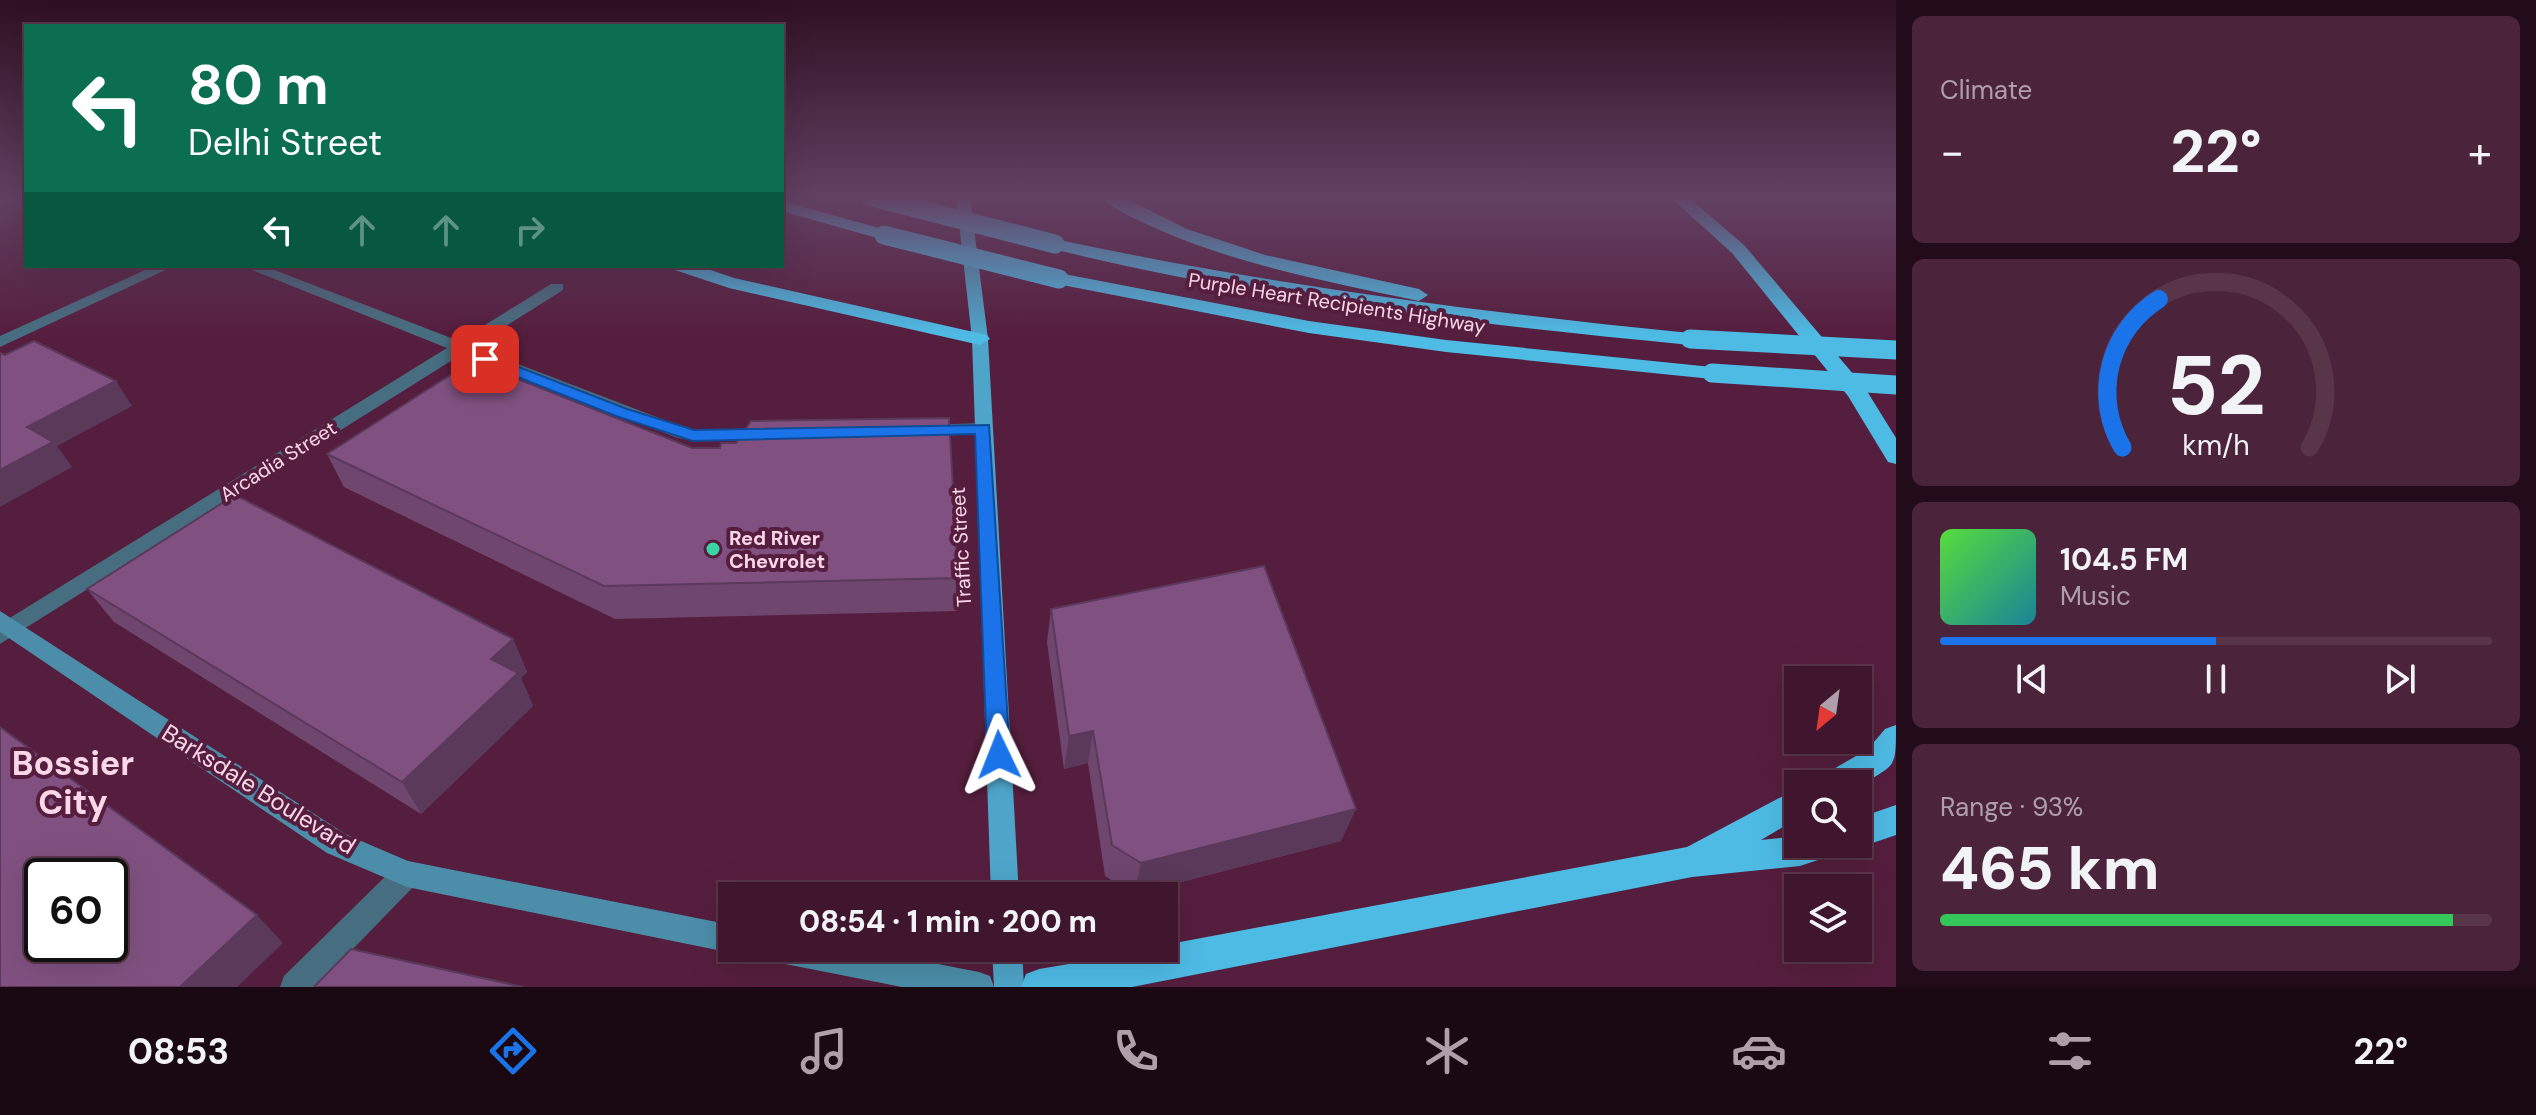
<!DOCTYPE html>
<html lang="en">
<head>
<meta charset="utf-8">
<style>
	body { margin:0; font-family:"DM Sans",sans-serif; background:#4b233a; color:#f1f3f6; height:100vh; display:flex; flex-direction:column; font-size:30px; white-space:nowrap }
	* { box-sizing:border-box; margin:0 }
	p { font-size:26px; color:#ae9faa }
	.icon { flex:none; width:44px; height:44px; fill:none; stroke:currentColor; stroke-width:2; stroke-linecap:round; stroke-linejoin:round }
	.map { position:relative; flex:1; overflow:hidden }
	.drawer { display:flex; flex-direction:column; gap:16px; padding:16px; background:#230c19; width:640px }
	.drawer>* { flex:none }
	.top-card { position:absolute; left:24px; top:24px; width:760px; height:244px; border-radius:0px; box-shadow:0 8px 32px #0002,0 0 0 2px #59354a; background:#0b6e4f; color:#fff; overflow:hidden }
	.needle { width:52px; rotate:209deg }
	.buttons { position:absolute; left:1784px; top:666px; display:grid; gap:16px }
	.buttons a { display:grid; place-items:center; width:88px; height:88px; border-radius:0px; background:#40162e; box-shadow:0 8px 32px #0002,0 0 0 2px #59354a; font-size:40px }
	.speed { position:absolute; left:24px; top:858px; display:flex; gap:16px; font-size:40px; font-weight:700; text-align:center }
	.speed>* { display:grid; place-content:center; width:104px; height:104px; border-radius:50%; background:#40162e; box-shadow:0 8px 32px #0002,0 0 0 2px #59354a; line-height:1 }
	.speed .limit { border:4px solid #111; border-radius:12px; background:#fff; color:#111 }
	.pin { position:absolute; display:grid; place-items:center; width:68px; height:68px; color:#fff; margin:-34px; border-radius:16px; box-shadow:0 4px 12px #0006 }
	.me { position:absolute; width:88px; margin:-44px; rotate:358deg; stroke-linejoin:round; filter:drop-shadow(0 0 6px #0008) }
	.turn { display:flex; align-items:center; gap:28px; height:168px; padding:0 32px; font-size:36px }
	.turn .icon { width:104px; height:104px; stroke-width:2.5 }
	.turn b { display:block; font-size:56px; line-height:68px }
	.lanes { display:flex; align-items:center; height:76px; padding:0 32px; background:#0003; justify-content:center; gap:40px; direction:ltr }
	.lanes .off { opacity:.35 }
	.big { font-size:60px; font-weight:800; line-height:1.1 }
	.drawer .widget { flex:1; display:flex; flex-direction:column; justify-content:center; gap:12px; min-width:0; padding:0 28px; border-radius:12px; background:#4b233a }
	.drawer .dial { align-items:center; gap:0 }
	.dial svg { height:208px; overflow:visible; fill:none; stroke:#59354a; stroke-width:7; stroke-linecap:round; text-anchor:middle }
	.dial text { fill:#f1f3f6; stroke:none }
	.song { display:flex; align-items:center; gap:24px }
	.cover { width:96px; height:96px; border-radius:12px; background:linear-gradient(135deg,hsl(110 70% 55%),hsl(190 70% 35%)) }
	.played { height:8px; border-radius:4px; background:linear-gradient(90deg,#1a73e8 50%,#59354a 50%) }
	.keys { display:flex; justify-content:space-around; direction:ltr }
	.heat { display:flex; justify-content:space-between; align-items:center; font-size:44px; direction:ltr }
	.charge { height:12px; border-radius:6px; background:linear-gradient(90deg,#34c759 93%,#59354a 0) }
	.trip { position:absolute; left:718px; top:882px; width:460px; height:80px; border-radius:0px; background:#40162e; box-shadow:0 8px 32px #0002,0 0 0 2px #59354a; font-weight:800; line-height:80px; text-align:center }
	.menu { display:flex; height:128px; justify-content:space-around; align-items:center; background:#1a0912; color:#ae9faa }
	.menu .icon { width:56px; height:56px }
	.menu .current { color:#1a73e8 }
	.menu b { font-size:36px; color:#f1f3f6 }
	main { display:flex; flex:1; min-height:0 }
	.map>svg:first-child { display:block }
	.lines { fill:none; stroke-linecap:round; stroke-linejoin:round }
	.street { fill:#476e80; fill-rule:evenodd }
	.secondary { fill:#4c8ea9; fill-rule:evenodd }
	.primary { fill:#4ea5c9; fill-rule:evenodd }
	.highway { fill:#4ebbe5; fill-rule:evenodd }
	.highway-bridge { stroke:#4ebbe5; stroke-width:19 }
	.wall { fill:#6e466e }
	.shaded-wall { fill:#5a395a }
	.building { fill:#805180; stroke:#5a395a; stroke-width:2; fill-rule:evenodd }
	.route { fill:#1a73e8; stroke:#114b97; stroke-width:2 }
	.poi-dot { fill:#3bd4a4; stroke:#561e3e; stroke-width:3 }
	.labels { text-anchor:middle; dominant-baseline:central; stroke-width:8; stroke-linejoin:round; paint-order:stroke }
	.street-label { font-size:20px; fill:#fbd7e8; stroke:#561e3e }
	.poi-label { font-size:20px; font-weight:bold; fill:#fbd7e8; stroke:#561e3e; text-anchor:start }
	.near-street-label { font-size:24px; fill:#fbd7e8; stroke:#561e3e }
	.near-district-label { font-size:34px; font-weight:bold; fill:#fbd7e8; stroke:#561e3e }
</style>
</head>
<body>
<main>
<div class="map">
<svg width="1896" height="987" viewBox="0 0 1896 987">
	<rect width="100%" height="100%" fill="#561e3e"/>
	<g class="lines">
		<g class="street">
			<path d="M 154,266 L 174,266 L 0,347 L 0,336 Z"/>
			<path d="M 242,266 L 264,266 L 459,341 L 551,284 L 563,284 L 563,290 L 473,347 L 680,426 L 693,429 L 767,429 L 776,435 L 767,441 L 693,441 L 675,437 L 462,354 L 0,644 L 0,624 L 447,348 Z"/>
			<path d="M 983,423 L 992,429 L 990,433 L 923,437 L 914,431 L 923,425 Z"/>
			<path d="M 407,861 L 417,865 L 421,874 L 417,883 L 316,987 L 280,987 L 284,976 L 397,865 Z"/>
		</g>
		<g class="secondary">
			<path d="M 0,611 L 347,835 L 408,861 L 732,925 L 732,948 L 742,949 L 732,953 L 407,887 L 327,853 L 0,632 Z"/>
			<path d="M 765,948 L 856,948 L 979,972 L 990,976 L 994,987 L 902,987 L 780,963 L 770,958 Z"/>
		</g>
		<g class="primary">
			<path d="M 956,196 L 970,196 L 988,339 L 1019,896 L 991,896 L 972,339 Z"/>
			<path d="M 992,948 L 1022,948 L 1024,987 L 994,987 Z"/>
		</g>
		<g class="highway">
			<path d="M 1100,196 L 1121,196 L 1187,229 L 1265,255 L 1419,289 L 1428,295 L 1419,301 C 1329,282 1237,265 1153,227 C 1136,219 1113,210 1100,196 Z"/>
			<path d="M 1669,196 L 1687,196 L 1744,245 L 1865,388 L 1896,438 L 1896,464 L 1888,462 L 1848,396 L 1732,253 Z"/>
			<path d="M 782,201 L 890,231 L 893,235 L 884,240 L 782,211 Z"/>
			<path d="M 1055,239 C 1265,284 1476,312 1690,333 L 1700,339 L 1690,345 C 1475,324 1258,300 1049,248 L 1046,244 L 1049,240 Z"/>
			<path d="M 672,266 L 699,266 L 734,278 L 987,335 L 990,339 L 980,345 L 729,288 L 675,270 Z"/>
			<path d="M 1059,273 L 1309,321 L 1446,340 L 1712,367 L 1722,373 L 1712,379 L 1446,352 L 1309,333 L 1052,283 L 1050,279 Z"/>
			<path d="M 1896,725 C 1896,771 1896,763 1858,787 L 1858,784 L 1820,784 L 1825,774 L 1868,749 L 1885,729 Z"/>
			<path d="M 1798,788 L 1798,818 L 1761,840 L 1798,836 L 1798,844 L 1837,844 L 1833,855 L 1800,866 L 1692,877 L 1132,987 L 1021,987 L 1026,974 L 1039,969 L 1164,948 L 1164,945 L 1687,847 Z"/>
			<path d="M 1896,805 L 1896,835 L 1858,848 L 1848,844 L 1858,844 L 1858,818 Z"/>
		</g>
		<g class="highway-bridge">
			<path d="M 869,196 L 1055,244"/>
			<path d="M 884,235 L 1059,279"/>
			<path d="M 1690,339 L 1896,350"/>
			<path d="M 1712,373 L 1896,385"/>
		</g>
	</g>
	<g class="wall">
		<path d="M 692,448 L 958,578 L 957,611 L 615,619 L 344,487 L 327,454 Z"/>
		<path d="M 87,589 L 513,639 L 527,672 L 521,678 L 533,706 L 421,814 L 114,622 Z"/>
		<path d="M 1051,609 L 1341,841 L 1134,894 L 1105,876 L 1088,763 L 1064,769 L 1047,642 Z"/>
	</g>
	<g class="shaded-wall">
		<path d="M 116,381 L 132,406 L 57,446 L 72,467 L 0,507 L 0,470 L 27,427 Z"/>
		<path d="M 513,639 L 527,672 L 521,678 L 533,706 L 421,814 L 402,782 L 491,659 Z"/>
		<path d="M 1093,731 L 1088,763 L 1064,769 L 1069,736 Z"/>
		<path d="M 1356,809 L 1341,841 L 1134,894 L 1141,863 Z"/>
		<path d="M 257,915 L 283,943 L 237,987 L 180,987 Z"/>
	</g>
	<g class="building">
		<path d="M 34,341 L 116,381 L 27,427 L 53,442 L 0,470 L 0,353 L 5,355 Z"/>
		<path d="M 472,361 L 692,448 L 720,448 L 721,443 L 736,443 L 751,421 L 949,418 L 958,578 L 604,586 L 327,454 Z"/>
		<path d="M 235,495 L 513,639 L 491,659 L 518,673 L 402,782 L 87,589 Z"/>
		<path d="M 1264,566 L 1356,809 L 1141,863 L 1112,845 L 1093,731 L 1069,736 L 1051,609 Z"/>
		<path d="M 0,727 L 257,915 L 180,987 L 0,987 ZM 42,876 L 110,876 L 110,944 L 42,944 Z"/>
		<path d="M 351,949 L 523,987 L 314,987 Z"/>
	</g>
	<linearGradient id="sky" x2="0" y2="1"><stop stop-color="#2f1022"/><stop offset="0.59" stop-color="#624163"/><stop offset="1" stop-color="#624163" stop-opacity="0"/></linearGradient>
	<rect width="1896" height="335" fill="url(#sky)"/>
	<path class="route" d="M 485,354 L 627,409 L 694,430 L 989,425 L 1010,755 L 1007,762 L 999,765 L 991,762 L 987,755 L 975,434 L 693,441 L 616,416 L 480,362 L 480,356 Z"/>
	<circle class="poi-dot" cx="713" cy="549" r="8"/>
	<g class="labels">
		<g class="street-label">
			<text transform="translate(1337 303) rotate(9)">Purple Heart Recipients Highway</text>
			<text transform="translate(278 461) rotate(-32)">Arcadia Street</text>
			<text transform="translate(961 547) rotate(-93)">Traffic Street</text>
		</g>
		<g class="poi-label">
			<text x="729" y="538">Red River<tspan x="729" dy="23">Chevrolet</tspan></text>
		</g>
		<g class="near-street-label">
			<text transform="translate(259 789) rotate(32)">Barksdale Boulevard</text>
		</g>
		<g class="near-district-label">
			<text x="73" y="763">Bossier<tspan x="73" dy="39">City</tspan></text>
		</g>
	</g>
</svg>
<div class="buttons">
<a><svg class="needle" viewBox="-14 -14 28 28"><path d="M0-13l5 13h-10z" fill="#e53935"/><path d="M0 13l5-13h-10z" fill="#ae9faa"/></svg></a>
<a><svg class="icon" aria-label="search" viewBox="0 0 24 24"><circle cx="10" cy="10" r="6"/><path d="M15 15l6 6"/></svg></a>
<a><svg class="icon" aria-label="layers" viewBox="0 0 24 24"><path d="M12 4l9 5-9 5-9-5zM3 14l9 5 9-5"/></svg></a>
</div>
<div class="speed"><div class="limit">60</div></div>
<div class="pin" style="left:485px;top:359px;background:#d93025"><svg class="icon" aria-label="arrive" viewBox="0 0 24 24"><path d="M6 21V4h12l-3 4 3 4H6"/></svg></div>
<svg class="me" style="left:999px;top:755px" viewBox="-20 -20 40 40"><path d="M0-17L14 15 0 8-14 15z" fill="#1a73e8" stroke="#fff" stroke-width="4"/></svg>
<div class="trip">08:54 · 1 min · 200 m</div>
<div class="top-card">
<div class="turn"><svg class="icon" aria-label="left" viewBox="0 0 24 24"><path d="M17 20v-9H6M10 6l-5 5 5 5"/></svg><div><b>80 m</b>Delhi Street</div></div>
<div class="lanes"><svg class="icon" aria-label="left" viewBox="0 0 24 24"><path d="M17 20v-9H6M10 6l-5 5 5 5"/></svg><svg class="icon off" aria-label="ahead" viewBox="0 0 24 24"><path d="M12 20V5M6 11l6-6 6 6"/></svg><svg class="icon off" aria-label="ahead" viewBox="0 0 24 24"><path d="M12 20V5M6 11l6-6 6 6"/></svg><svg class="icon off" aria-label="right" viewBox="0 0 24 24"><path d="M7 20v-9h11M14 6l5 5-5 5"/></svg></div>
</div>
</div>
<section class="drawer">
<div class="widget"><p>Climate</p>
<div class="heat"><a>−</a><b class="big">22°</b><a>+</a></div>
</div>
<div class="widget dial"><svg viewBox="0 0 100 80">
<path d="M14 69A42 42 0 1 1 86 69"/>
<path d="M14 69A42 42 0 0 1 28 12" stroke="#1a73e8"/>
<text x="50" y="56" font-size="32" font-weight="700">52</text>
<text x="50" y="72" font-size="11">km/h</text>
</svg></div>
<div class="widget">
<div class="song"><i class="cover"></i><div><b>104.5 FM</b><p>Music</p></div></div>
<div class="played"></div>
<div class="keys"><svg class="icon" aria-label="previous" viewBox="0 0 24 24"><path d="M18 5L8 12l10 7zM5 5v14"/></svg><svg class="icon" aria-label="pause" viewBox="0 0 24 24"><path d="M8 5v14M16 5v14"/></svg><svg class="icon" aria-label="next" viewBox="0 0 24 24"><path d="M6 5l10 7-10 7zM19 5v14"/></svg></div>
</div>
<div class="widget"><p>Range · 93%</p><b class="big">465 km</b><div class="charge"></div></div>
</section>
</main>
<nav class="menu">
<b>08:53</b>
<svg class="icon current" aria-label="directions" viewBox="0 0 24 24"><path d="M12 3l9 9-9 9-9-9zM9 14v-3h6M13 9l2 2-2 2"/></svg>
<svg class="icon" aria-label="music" viewBox="0 0 24 24"><path d="M9 18V5l10-2v13"/><circle cx="6" cy="18" r="3"/><circle cx="16" cy="16" r="3"/></svg>
<svg class="icon" aria-label="phone" viewBox="0 0 24 24"><path d="M5 4h4l2 5-3 2q2 4 5 5l2-3 5 2v4C11 20 4 13 5 4z"/></svg>
<svg class="icon" aria-label="climate" viewBox="0 0 24 24"><path d="M12 3v18M4 7l16 10M4 17L20 7"/></svg>
<svg class="icon" aria-label="car" viewBox="0 0 24 24"><path d="M5 17H2v-5l4-1 3-4h7l3 4 3 1v5h-3M9 17h6M6 11h13"/><circle cx="7" cy="17" r="2"/><circle cx="17" cy="17" r="2"/></svg>
<svg class="icon" aria-label="filters" viewBox="0 0 24 24"><path d="M4 7h16M4 17h16"/><circle cx="9" cy="7" r="2"/><circle cx="15" cy="17" r="2"/></svg>
<b>22°</b>
</nav>
</body>
</html>
